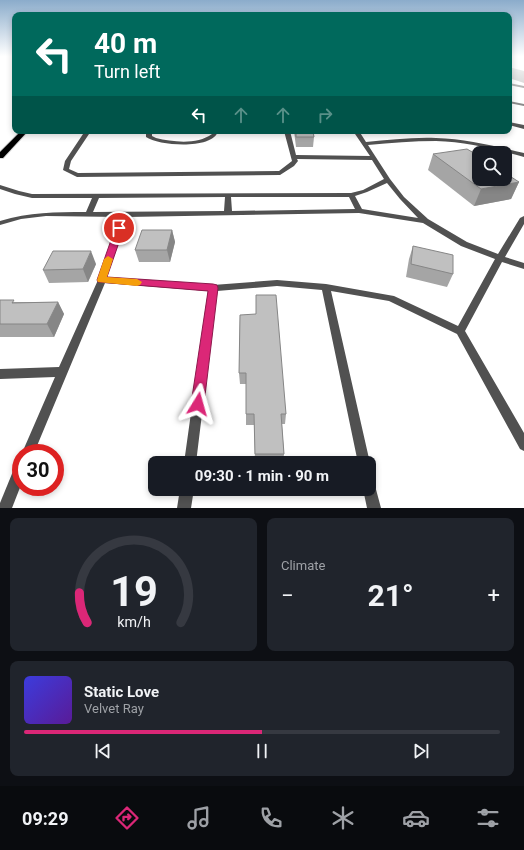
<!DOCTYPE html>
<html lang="en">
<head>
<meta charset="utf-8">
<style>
	body { margin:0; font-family:Roboto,sans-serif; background:#20242c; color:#f1f3f6; height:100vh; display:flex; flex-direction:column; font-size:15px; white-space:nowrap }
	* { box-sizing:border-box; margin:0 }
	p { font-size:13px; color:#9ea1a6 }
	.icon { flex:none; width:22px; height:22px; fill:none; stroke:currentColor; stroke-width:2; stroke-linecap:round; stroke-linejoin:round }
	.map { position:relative; height:508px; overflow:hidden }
	.drawer { display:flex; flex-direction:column; gap:10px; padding:10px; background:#0d0f14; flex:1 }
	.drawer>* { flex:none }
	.guide { position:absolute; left:12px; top:12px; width:500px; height:122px; border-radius:8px; box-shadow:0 2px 6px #0003; background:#00695c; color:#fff; overflow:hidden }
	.fabs { position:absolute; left:472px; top:146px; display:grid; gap:8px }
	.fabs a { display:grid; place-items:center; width:40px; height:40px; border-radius:8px; background:#171b24; box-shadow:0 2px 6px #0003; font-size:20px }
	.speed { position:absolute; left:12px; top:444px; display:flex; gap:8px; font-size:20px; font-weight:700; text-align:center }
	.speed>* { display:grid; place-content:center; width:52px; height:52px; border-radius:50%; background:#171b24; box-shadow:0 2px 6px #0003; line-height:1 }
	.speed .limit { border:6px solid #d22; background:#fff; color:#111 }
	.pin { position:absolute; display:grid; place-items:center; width:34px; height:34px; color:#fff; margin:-17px; border:2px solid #fff; border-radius:50%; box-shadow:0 1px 4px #0007 }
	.me { position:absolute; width:44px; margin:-22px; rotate:8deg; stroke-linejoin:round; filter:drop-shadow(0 0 3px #0008) }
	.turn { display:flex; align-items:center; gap:14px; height:84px; padding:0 16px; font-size:18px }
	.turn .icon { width:52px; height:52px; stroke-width:2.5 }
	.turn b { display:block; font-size:28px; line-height:34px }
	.lanes { display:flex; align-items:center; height:38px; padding:0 16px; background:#0003; justify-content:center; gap:20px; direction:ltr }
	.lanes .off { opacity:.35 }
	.big { font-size:30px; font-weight:700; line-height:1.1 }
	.drawer .widget { flex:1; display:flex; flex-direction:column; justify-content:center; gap:6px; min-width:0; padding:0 14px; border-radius:8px; background:#20242c }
	.drawer .dial { align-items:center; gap:0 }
	.dial svg { height:104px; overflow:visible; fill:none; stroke:#363941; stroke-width:7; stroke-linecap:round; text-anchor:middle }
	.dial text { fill:#f1f3f6; stroke:none }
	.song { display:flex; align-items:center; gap:12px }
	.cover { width:48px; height:48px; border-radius:6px; background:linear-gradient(135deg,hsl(240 70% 55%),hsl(270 70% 35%)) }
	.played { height:4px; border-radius:2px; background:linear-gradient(90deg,#db2777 50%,#363941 50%) }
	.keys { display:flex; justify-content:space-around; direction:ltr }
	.heat { display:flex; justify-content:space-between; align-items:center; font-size:22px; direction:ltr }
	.drawer .tiles { flex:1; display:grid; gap:10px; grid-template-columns:1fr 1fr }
	.widget:last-child { grid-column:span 2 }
	.trip { position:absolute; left:148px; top:456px; width:228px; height:40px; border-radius:8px; background:#171b24; box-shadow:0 2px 6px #0003; font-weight:700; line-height:40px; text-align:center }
	.tabs { display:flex; height:64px; justify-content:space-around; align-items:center; background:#090b0e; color:#9ea1a6 }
	.tabs .icon { width:28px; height:28px }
	.tabs .on { color:#db2777 }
	.tabs b { font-size:18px; color:#f1f3f6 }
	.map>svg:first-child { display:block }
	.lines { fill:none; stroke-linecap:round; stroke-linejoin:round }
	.river { fill:#9f9f9f; fill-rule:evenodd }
	.primary-casing { stroke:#dbdbdb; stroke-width:2 }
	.minor { fill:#515151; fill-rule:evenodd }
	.primary { fill:#000; fill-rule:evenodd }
	.wall { fill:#a5a5a5 }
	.shaded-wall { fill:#868686 }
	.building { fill:#c0c0c0; stroke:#868686 }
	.route { fill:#db2777; stroke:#8e194d }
	.slow { fill:#f59e0b }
</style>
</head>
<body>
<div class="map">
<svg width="524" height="508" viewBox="0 0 524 508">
	<rect width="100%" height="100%" fill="#fff"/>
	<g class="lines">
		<path class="river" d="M 509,67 L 524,71 L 524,83 L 509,78 Z"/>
		<defs>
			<path id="primary" d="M 21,131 L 28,131 L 3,158 L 0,158 L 0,152 Z"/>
		</defs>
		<use href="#primary" class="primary-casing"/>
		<g class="minor">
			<path d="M 509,83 L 524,86 L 524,88 L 509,85 Z"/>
			<path d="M 509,101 L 524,104 L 524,106 L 509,103 Z"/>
			<path d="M 509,122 L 524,125 L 524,129 L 509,125 Z"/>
			<path d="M 85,131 L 91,131 L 71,161 L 69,169 L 78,173 L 279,171 L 292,161 L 284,131 L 290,131 L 296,155 L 370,156 L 353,131 L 359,131 L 366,142 C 389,140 413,137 436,138 C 466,139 495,146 524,153 L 524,157 C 495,149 466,142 436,141 C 413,141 391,143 368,145 L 390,179 L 404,197 L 428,219 L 467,242 L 498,254 L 520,218 L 524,216 L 524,224 L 505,257 L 524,263 L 524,269 L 502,262 L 465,331 L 524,433 L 524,451 L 520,449 L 457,334 L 389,301 L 331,291 L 370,463 L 369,466 L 369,463 L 358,463 L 322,290 L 277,286 L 217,291 L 196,463 L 184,463 L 208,291 L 105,283 L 34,453 L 22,453 L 55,377 L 0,379 L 0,369 L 59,367 L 98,280 L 120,217 L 46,216 L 21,219 L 0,225 L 0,221 C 30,212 55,212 86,212 L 92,198 L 32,198 L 15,194 L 0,189 L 0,185 L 19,191 L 32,194 L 351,193 L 363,190 L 384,179 L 372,160 L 297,159 L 298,161 L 294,166 L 280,175 L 77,177 L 63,170 L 65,161 ZM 387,183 L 400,199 L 418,218 L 362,209 L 355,196 L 367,192 ZM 225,197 L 224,211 L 93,212 L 99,198 ZM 231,197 L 349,197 L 355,209 L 232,211 ZM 359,213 L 423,223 L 461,246 L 495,259 L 458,326 L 394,296 L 326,284 L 277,280 L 213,285 L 107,277 L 127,217 Z"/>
			<path d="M 146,131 L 152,131 L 152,136 L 156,138 C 173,142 197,145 212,134 L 212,131 L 218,131 C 213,150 159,146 146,137 Z"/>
			<path d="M 21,463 L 21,485 L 12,508 L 0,508 L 0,503 L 16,464 Z"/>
			<path d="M 369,480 L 374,482 L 381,508 L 367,508 L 363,489 L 369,489 Z"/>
			<path d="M 180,489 L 194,489 L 191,508 L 177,508 Z"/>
		</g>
		<use href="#primary" class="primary"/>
	</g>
	<g class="wall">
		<path d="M 294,131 L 313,131 L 314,137 L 313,147 L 296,147 Z"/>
		<path d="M 433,154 L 519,182 L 511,199 L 474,206 L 428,170 Z"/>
		<path d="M 172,230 L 175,242 L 170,262 L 139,262 L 135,250 Z"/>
		<path d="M 413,246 L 453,274 L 447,287 L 406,277 L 409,259 Z"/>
		<path d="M 96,264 L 88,282 L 49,283 L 43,270 Z"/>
		<path d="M 0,300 L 15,302 L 58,302 L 64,314 L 54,337 L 0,337 Z"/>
		<path d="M 240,315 L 286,414 L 285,424 L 282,424 L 284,454 L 283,463 L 255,463 L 254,425 L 246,425 L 246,384 L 240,384 L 239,373 Z"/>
	</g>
	<g class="shaded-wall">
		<path d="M 519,182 L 511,199 L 474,206 L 481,189 Z"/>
		<path d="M 172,230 L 175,242 L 170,262 L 167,250 Z"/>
		<path d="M 91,251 L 96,264 L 88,282 L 83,269 Z"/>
		<path d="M 58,302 L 64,314 L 54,337 L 47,324 Z"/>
	</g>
	<g class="building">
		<path d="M 296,131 L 313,131 L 314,137 L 296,137 Z"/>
		<path d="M 467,149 L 479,156 L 479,179 L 505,179 L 505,173 L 519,182 L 481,189 L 433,154 Z"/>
		<path d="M 142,230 L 172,230 L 167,250 L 135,250 Z"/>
		<path d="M 413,246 L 453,255 L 453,274 L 411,264 Z"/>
		<path d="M 53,251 L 91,251 L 83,269 L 43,270 Z"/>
		<path d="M 256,295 L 276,295 L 286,414 L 281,414 L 284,454 L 255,454 L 254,414 L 246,414 L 246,373 L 239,373 L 240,315 L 256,314 Z"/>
		<path d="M 0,300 L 14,300 L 12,303 L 58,302 L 47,324 L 0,324 Z"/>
	</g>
	<linearGradient id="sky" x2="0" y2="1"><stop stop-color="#8baccb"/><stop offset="0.44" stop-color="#fff"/><stop offset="1" stop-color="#fff" stop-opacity="0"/></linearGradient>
	<rect width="524" height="128" fill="url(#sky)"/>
	<path class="route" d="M 116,226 L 119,226 L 124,228 L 107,277 L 213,284 L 217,285 L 218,288 L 204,404 L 202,409 L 198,411 L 193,409 L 191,404 L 208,291 L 98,282 L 97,280 Z"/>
	<path class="slow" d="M 108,256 L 113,259 L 107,277 L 137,279 L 142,282 L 140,285 L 137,286 L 98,282 L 97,280 L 104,259 Z"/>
</svg>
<div class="fabs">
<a><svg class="icon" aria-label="search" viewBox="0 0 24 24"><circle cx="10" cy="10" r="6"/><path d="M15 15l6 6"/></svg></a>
</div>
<div class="speed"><div class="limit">30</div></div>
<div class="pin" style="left:119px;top:228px;background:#d93025"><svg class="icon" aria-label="arrive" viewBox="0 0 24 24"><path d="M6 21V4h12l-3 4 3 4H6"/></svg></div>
<svg class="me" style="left:198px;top:404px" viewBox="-20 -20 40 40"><path d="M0-17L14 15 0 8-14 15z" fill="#db2777" stroke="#fff" stroke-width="4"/></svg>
<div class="trip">09:30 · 1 min · 90 m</div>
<div class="guide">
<div class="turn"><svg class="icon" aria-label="left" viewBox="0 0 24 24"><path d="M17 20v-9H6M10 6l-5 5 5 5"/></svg><div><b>40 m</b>Turn left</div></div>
<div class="lanes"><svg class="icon" aria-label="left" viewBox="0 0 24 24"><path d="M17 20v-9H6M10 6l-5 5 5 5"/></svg><svg class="icon off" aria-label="ahead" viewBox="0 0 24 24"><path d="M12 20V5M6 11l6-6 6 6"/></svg><svg class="icon off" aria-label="ahead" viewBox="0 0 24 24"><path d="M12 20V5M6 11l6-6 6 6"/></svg><svg class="icon off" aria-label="right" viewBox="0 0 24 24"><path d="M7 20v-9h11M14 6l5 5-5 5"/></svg></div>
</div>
</div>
<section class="drawer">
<div class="tiles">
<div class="widget dial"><svg viewBox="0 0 100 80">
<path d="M14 69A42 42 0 1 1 86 69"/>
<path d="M14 69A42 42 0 0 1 8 46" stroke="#db2777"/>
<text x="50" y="56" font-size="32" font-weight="700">19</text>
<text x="50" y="72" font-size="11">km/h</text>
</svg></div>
<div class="widget"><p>Climate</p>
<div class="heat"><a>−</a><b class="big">21°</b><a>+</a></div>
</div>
<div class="widget">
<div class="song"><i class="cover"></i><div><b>Static Love</b><p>Velvet Ray</p></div></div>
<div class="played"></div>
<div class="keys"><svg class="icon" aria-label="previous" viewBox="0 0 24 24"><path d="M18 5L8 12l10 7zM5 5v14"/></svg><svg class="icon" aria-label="pause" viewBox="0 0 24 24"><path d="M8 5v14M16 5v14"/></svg><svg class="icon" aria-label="next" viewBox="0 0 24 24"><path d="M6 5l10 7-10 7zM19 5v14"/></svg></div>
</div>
</div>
</section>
<nav class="tabs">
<b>09:29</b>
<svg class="icon on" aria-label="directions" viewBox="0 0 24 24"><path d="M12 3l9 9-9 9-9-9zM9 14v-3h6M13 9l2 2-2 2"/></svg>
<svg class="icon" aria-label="music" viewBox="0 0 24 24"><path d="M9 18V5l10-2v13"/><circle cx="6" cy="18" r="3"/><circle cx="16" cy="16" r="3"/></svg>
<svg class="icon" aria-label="phone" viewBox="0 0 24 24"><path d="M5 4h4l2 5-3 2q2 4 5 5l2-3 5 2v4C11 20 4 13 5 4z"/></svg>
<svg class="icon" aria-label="climate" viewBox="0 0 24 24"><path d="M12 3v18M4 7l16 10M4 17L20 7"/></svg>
<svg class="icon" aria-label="car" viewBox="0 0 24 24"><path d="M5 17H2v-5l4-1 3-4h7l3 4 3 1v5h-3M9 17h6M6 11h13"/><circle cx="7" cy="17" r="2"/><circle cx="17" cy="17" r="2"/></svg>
<svg class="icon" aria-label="filters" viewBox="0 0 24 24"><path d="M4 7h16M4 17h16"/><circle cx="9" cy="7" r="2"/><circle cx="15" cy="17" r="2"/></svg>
</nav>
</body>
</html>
